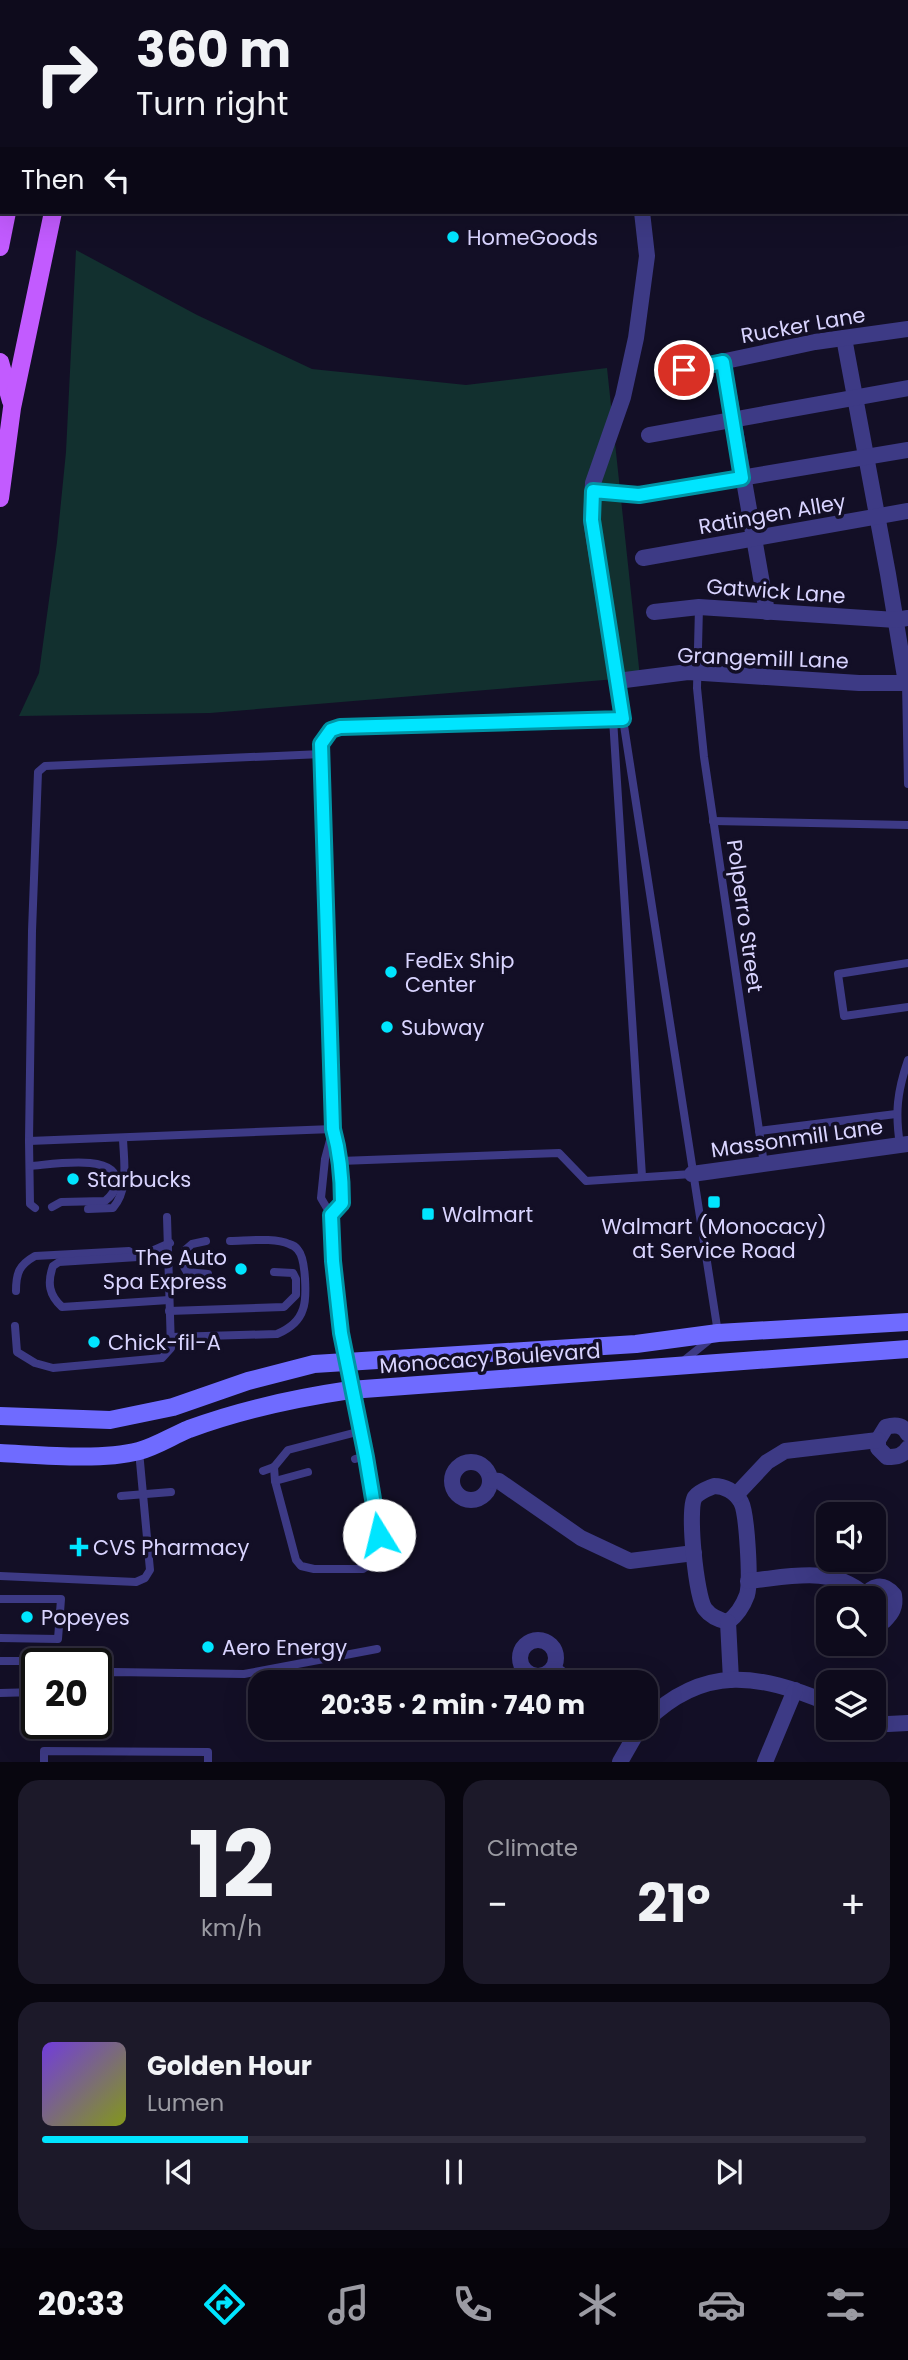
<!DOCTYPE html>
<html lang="en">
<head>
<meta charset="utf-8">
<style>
	body { margin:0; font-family:Poppins,sans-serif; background:#1c1929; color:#f1f3f6; height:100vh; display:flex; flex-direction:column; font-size:26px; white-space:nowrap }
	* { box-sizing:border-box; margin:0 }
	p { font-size:23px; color:#9b9ba3 }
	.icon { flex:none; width:38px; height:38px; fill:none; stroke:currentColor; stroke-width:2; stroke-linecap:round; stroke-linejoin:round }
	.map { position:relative; height:1762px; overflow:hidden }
	.panel { display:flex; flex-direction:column; gap:18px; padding:18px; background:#08060f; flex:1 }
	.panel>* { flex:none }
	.guide { position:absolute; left:0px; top:0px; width:908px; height:214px; box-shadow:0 7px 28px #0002,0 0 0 2px #2e2b3b; background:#0e0b1c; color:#f1f3f6; overflow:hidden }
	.fabs { position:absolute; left:816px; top:1502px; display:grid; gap:14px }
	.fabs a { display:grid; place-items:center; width:70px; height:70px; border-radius:14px; background:#0e0b1c; box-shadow:0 7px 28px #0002,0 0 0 2px #2e2b3b; font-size:35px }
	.speed { position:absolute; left:21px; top:1648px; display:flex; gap:14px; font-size:35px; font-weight:700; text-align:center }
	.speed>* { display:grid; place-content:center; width:91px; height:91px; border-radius:50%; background:#0e0b1c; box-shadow:0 7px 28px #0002,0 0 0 2px #2e2b3b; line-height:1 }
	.speed .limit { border:4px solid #111; border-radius:10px; background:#fff; color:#111 }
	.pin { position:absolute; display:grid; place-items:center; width:60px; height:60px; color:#fff; margin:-30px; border:4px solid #fff; border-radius:50%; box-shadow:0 2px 7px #0007 }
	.me { position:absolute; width:77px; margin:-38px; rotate:351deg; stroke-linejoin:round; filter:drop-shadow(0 0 5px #0008) }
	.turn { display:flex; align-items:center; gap:24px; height:147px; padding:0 21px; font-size:32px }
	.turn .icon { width:91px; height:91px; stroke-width:2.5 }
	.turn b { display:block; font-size:49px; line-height:60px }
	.then { display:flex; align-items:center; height:66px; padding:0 21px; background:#0003; gap:14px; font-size:26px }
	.big { font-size:52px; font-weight:700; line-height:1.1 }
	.panel .widget { flex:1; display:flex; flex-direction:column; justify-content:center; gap:10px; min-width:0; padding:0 24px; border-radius:21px; background:#1c1929 }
	.panel .dial { align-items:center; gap:0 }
	.dial b { font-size:91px; line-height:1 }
	.song { display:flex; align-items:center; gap:21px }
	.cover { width:84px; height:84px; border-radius:10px; background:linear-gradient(135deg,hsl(260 70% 55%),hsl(70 70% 35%)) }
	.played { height:7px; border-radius:4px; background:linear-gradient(90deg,#00e5ff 25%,#2e2b3b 25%) }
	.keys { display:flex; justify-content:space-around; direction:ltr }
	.heat { display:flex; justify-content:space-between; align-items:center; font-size:38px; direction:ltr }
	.panel .tiles { flex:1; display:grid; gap:18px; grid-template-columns:1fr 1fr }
	.widget:last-child { grid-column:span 2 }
	.trip { position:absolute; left:248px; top:1670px; width:410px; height:70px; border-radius:21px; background:#0e0b1c; box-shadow:0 7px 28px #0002,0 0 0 2px #2e2b3b; font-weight:700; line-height:70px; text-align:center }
	.dock { display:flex; height:112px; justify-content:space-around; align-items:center; background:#06040b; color:#9b9ba3 }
	.dock .icon { width:49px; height:49px }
	.dock .active { color:#00e5ff }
	.dock b { font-size:32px; color:#f1f3f6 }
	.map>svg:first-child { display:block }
	.green { fill:#12302f }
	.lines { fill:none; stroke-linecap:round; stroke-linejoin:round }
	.service { stroke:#3d3a85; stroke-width:8 }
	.minor { stroke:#3d3a85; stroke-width:16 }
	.tertiary { stroke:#3d3a85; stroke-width:18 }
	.secondary { stroke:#6f6bff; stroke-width:18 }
	.primary { stroke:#c25bff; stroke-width:18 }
	.route-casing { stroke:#0095a6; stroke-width:18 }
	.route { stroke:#00e5ff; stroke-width:12 }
	.poi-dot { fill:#00e5ff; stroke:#130f26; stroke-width:2.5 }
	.labels { text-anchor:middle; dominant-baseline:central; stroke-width:7; stroke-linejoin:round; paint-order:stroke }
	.poi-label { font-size:21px; fill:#d9d4ff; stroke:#130f26; text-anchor:start }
	.street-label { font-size:21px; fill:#d9d4ff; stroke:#130f26 }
</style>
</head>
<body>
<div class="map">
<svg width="908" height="1762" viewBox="0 0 908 1762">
	<rect width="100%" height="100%" fill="#130f26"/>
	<path class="green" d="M 76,250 L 197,315 L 312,369 L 466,385 L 607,368 L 640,677 L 210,713 L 19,716 L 39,673 L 57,542 L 66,452 Z"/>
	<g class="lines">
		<g class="service">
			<path d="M 241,0 L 247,2"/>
			<path d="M 167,2 L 167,0"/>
			<path d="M 282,2 L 282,0"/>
			<path d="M 906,173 L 908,172"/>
			<path d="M 699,607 L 697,688 L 704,757 L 764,1164"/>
			<path d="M 906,683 L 908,784"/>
			<path d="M 613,719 L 642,1176"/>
			<path d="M 322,754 L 333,1129 L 29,1141 L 32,931 L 38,772 L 45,766 Z"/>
			<path d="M 322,754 C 321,739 326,732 340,727 L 623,719 L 718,1333 L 682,1362"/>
			<path d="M 713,821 L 908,825"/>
			<path d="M 908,963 L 838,974 L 844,1016 L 908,1007"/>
			<path d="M 759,1131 L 896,1114"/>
			<path d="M 29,1141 L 30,1204 L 35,1208"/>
			<path d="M 900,1145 C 895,1113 897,1092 908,1060"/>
			<path d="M 340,1161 L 559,1153 L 586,1181 L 692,1174"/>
			<path d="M 30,1166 C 49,1165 119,1152 116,1183 C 116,1191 111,1196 105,1201 L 61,1202 L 52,1207"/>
			<path d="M 88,1209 L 113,1208 C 129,1189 124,1163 123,1139"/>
			<path d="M 331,1215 L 342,1203 C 342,1178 340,1154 333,1129"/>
			<path d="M 206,1241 L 192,1244 L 185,1250 L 184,1267 L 187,1272 L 208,1274"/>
			<path d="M 16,1291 C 16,1273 19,1265 35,1256 L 129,1251 L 138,1257"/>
			<path d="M 169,1300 L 62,1307 C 49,1295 47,1283 53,1266 L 59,1262 L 138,1257 L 170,1243"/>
			<path d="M 169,1311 L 284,1307 L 296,1295 L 296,1279 L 293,1273 L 274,1272"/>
			<path d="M 15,1326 L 17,1352 L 35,1363 L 53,1368 L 162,1358 L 171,1348 L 167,1217"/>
			<path d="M 171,1337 L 277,1334 C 289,1329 299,1322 303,1309 C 307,1298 306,1259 298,1250 C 296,1247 293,1245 289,1244 C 276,1237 245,1241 230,1241"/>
			<path d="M 355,1459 L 366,1456"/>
			<path d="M 274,1467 L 275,1481 L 296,1560 L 301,1566 L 314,1569 L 363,1569 L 375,1560 L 380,1551 L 366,1456 L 336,1299 L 331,1215 L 321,1198 L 325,1159 L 333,1129"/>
			<path d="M 263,1471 L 274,1467 L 288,1450 L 361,1431"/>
			<path d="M 275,1481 L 308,1472"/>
			<path d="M 121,1496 L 171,1492"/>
			<path d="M 0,1576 L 136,1582 L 145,1578 L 150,1570 L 139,1451"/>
			<path d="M 0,1599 L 61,1599 L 58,1639 L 0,1638"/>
			<path d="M 0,1661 L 50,1661"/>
			<path d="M 96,1679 L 114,1672 L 244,1674 L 377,1649"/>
			<path d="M 0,1693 L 37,1692"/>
			<path d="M 44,1762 L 44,1751 L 208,1752 L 208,1762"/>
		</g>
		<g class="minor">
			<path d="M 602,0 L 602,2"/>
			<path d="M 887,2 L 896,0"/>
			<path d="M 844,338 L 888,574 L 906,683"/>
			<path d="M 723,361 L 767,612"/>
			<path d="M 664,374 L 815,342 L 908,329"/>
			<path d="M 649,435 L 908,388"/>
			<path d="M 593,491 L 639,495 L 908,450"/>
			<path d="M 643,558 L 908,511"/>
			<path d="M 654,612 L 699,607 L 896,620 L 908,618"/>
			<path d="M 617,681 L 688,672 L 859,683 L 908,683"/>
			<path d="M 623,719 L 591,520 L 593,483 L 623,397 L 636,338 L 647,256 L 642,212"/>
			<path d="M 692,1174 L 908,1144"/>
			<path d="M 908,1434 C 903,1425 896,1424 886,1427 L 878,1440 L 878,1448 L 887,1457 C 897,1457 903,1456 908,1448"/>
			<circle cx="471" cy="1481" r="19"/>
			<path d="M 490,1480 L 499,1481 L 581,1538 L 630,1561 L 694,1553"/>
			<path d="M 714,1486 C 724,1486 735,1491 741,1502 C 747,1513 751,1582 747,1595 C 743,1606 737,1615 728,1622 C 719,1620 711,1617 705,1609 C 696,1597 687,1508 695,1497 C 700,1491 707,1489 714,1486 Z"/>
			<path d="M 736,1495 L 767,1462 L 785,1451 L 878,1440"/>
			<path d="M 748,1581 C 790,1577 831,1565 865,1595"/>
			<path d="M 863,1598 C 872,1585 883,1582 894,1595 C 896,1607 892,1613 884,1621 L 873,1622"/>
			<path d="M 728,1622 L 731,1680"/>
			<circle cx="538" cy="1658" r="18"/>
			<path d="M 553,1669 L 571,1682"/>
			<path d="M 646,1721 C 704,1664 759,1674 828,1703"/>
			<path d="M 873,1721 L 888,1724 L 908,1723"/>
			<path d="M 620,1762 L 640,1727"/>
			<path d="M 765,1762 L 795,1690"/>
		</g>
		<g class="tertiary">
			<path d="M 880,0 L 880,2"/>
			<path d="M 906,146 L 908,154"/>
		</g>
		<g class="secondary">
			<path d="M 0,1416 L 110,1420 L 173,1407 L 248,1381 L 314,1364 L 636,1344 L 718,1333 L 908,1322"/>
			<path d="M 0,1453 C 41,1455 100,1461 139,1451 C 157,1446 172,1436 189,1429 C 240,1410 296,1398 350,1390 L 908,1349"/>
		</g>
		<g class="primary">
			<path d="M 61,2 L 62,0"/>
			<path d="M 107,2 L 108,0"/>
			<path d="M 0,247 L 7,212"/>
			<path d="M 0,362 L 11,401"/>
			<path d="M 0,498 L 12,408 L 53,212"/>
		</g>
	</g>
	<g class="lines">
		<defs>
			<path id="route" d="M 379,1535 L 366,1457 L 341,1333 L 333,1261 L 331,1215 L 342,1203 C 342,1178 340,1154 333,1129 L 321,744 L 331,730 L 340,727 L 623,719 L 592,520 L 593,491 L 639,495 L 742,478 L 723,362 L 684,370"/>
		</defs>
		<use href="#route" class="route-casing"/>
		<use href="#route" class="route"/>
	</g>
	<g class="poi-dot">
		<circle cx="453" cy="237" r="7"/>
		<circle cx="391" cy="972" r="7"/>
		<circle cx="387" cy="1027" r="7"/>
		<circle cx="73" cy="1179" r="7"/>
		<rect x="707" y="1195" width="14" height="14" rx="3.5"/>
		<rect x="421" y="1207" width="14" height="14" rx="3.5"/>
		<circle cx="241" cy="1269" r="7"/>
		<circle cx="94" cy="1342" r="7"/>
		<path d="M75.5 1536.5h7v7h7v7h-7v7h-7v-7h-7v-7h7z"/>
		<circle cx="27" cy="1617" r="7"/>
		<circle cx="208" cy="1647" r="7"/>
	</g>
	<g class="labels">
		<g class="poi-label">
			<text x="467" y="237">HomeGoods</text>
			<text x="405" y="960">FedEx Ship<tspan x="405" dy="24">Center</tspan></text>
			<text x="401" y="1027">Subway</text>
			<text x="87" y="1179">Starbucks</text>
			<text x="442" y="1214">Walmart</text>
			<text x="714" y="1226" text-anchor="middle">Walmart (Monocacy)<tspan x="714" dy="24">at Service Road</tspan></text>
			<text x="227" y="1257" text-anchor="end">The Auto<tspan x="227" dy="24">Spa Express</tspan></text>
			<text x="108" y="1342">Chick-fil-A</text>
			<text x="93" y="1547">CVS Pharmacy</text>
			<text x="41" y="1617">Popeyes</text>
			<text x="222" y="1647">Aero Energy</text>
		</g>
		<g class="street-label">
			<text transform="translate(803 325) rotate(-10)">Rucker Lane</text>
			<text transform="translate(772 514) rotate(-10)">Ratingen Alley</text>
			<text transform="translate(776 591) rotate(4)">Gatwick Lane</text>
			<text transform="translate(763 658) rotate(2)">Grangemill Lane</text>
			<text transform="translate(745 916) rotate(82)">Polperro Street</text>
			<text transform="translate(797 1138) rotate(-8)">Massonmill Lane</text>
			<text transform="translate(490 1358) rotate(-4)">Monocacy Boulevard</text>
		</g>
	</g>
</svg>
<div class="fabs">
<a><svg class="icon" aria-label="sound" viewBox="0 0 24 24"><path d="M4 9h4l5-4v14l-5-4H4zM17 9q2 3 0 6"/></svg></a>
<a><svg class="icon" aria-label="search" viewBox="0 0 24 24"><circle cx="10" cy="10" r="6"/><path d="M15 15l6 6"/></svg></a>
<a><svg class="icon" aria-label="layers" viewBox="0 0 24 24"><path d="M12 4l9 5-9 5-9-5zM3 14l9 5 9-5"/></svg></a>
</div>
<div class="speed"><div class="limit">20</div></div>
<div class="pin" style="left:684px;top:370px;background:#d93025"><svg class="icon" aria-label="arrive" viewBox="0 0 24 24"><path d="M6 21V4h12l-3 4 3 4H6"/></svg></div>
<svg class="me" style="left:379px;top:1535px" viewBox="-20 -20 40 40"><circle r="19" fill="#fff"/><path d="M0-13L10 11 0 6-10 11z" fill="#00e5ff"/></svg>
<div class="trip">20:35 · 2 min · 740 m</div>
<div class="guide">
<div class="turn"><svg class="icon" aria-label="right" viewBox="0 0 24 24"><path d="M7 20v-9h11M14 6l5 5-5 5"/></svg><div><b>360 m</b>Turn right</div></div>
<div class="then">Then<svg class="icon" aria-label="left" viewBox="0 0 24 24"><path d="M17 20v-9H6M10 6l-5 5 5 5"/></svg></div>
</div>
</div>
<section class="panel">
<div class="tiles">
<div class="widget dial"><b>12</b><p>km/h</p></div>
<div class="widget"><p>Climate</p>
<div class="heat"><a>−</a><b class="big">21°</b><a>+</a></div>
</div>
<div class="widget">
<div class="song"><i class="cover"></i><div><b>Golden Hour</b><p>Lumen</p></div></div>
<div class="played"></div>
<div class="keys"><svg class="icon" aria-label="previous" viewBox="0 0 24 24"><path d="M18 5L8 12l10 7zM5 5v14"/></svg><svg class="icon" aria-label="pause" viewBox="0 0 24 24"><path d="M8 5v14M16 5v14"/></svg><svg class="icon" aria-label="next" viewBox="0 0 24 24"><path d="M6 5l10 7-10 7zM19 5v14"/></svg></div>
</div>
</div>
</section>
<nav class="dock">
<b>20:33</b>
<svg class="icon active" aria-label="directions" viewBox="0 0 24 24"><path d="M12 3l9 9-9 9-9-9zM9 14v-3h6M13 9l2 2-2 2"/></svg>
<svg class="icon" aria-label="music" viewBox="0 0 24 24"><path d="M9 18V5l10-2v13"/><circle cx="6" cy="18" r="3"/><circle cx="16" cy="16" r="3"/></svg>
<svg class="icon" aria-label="phone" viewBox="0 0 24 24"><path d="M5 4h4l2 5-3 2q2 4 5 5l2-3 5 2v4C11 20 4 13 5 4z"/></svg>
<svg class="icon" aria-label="climate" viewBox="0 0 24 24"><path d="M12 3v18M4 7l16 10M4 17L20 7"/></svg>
<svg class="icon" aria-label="car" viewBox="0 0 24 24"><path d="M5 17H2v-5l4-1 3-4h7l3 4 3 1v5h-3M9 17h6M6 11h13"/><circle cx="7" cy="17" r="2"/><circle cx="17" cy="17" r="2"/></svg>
<svg class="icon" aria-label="filters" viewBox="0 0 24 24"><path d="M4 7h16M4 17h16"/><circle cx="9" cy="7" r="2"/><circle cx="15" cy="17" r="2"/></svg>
</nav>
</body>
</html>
